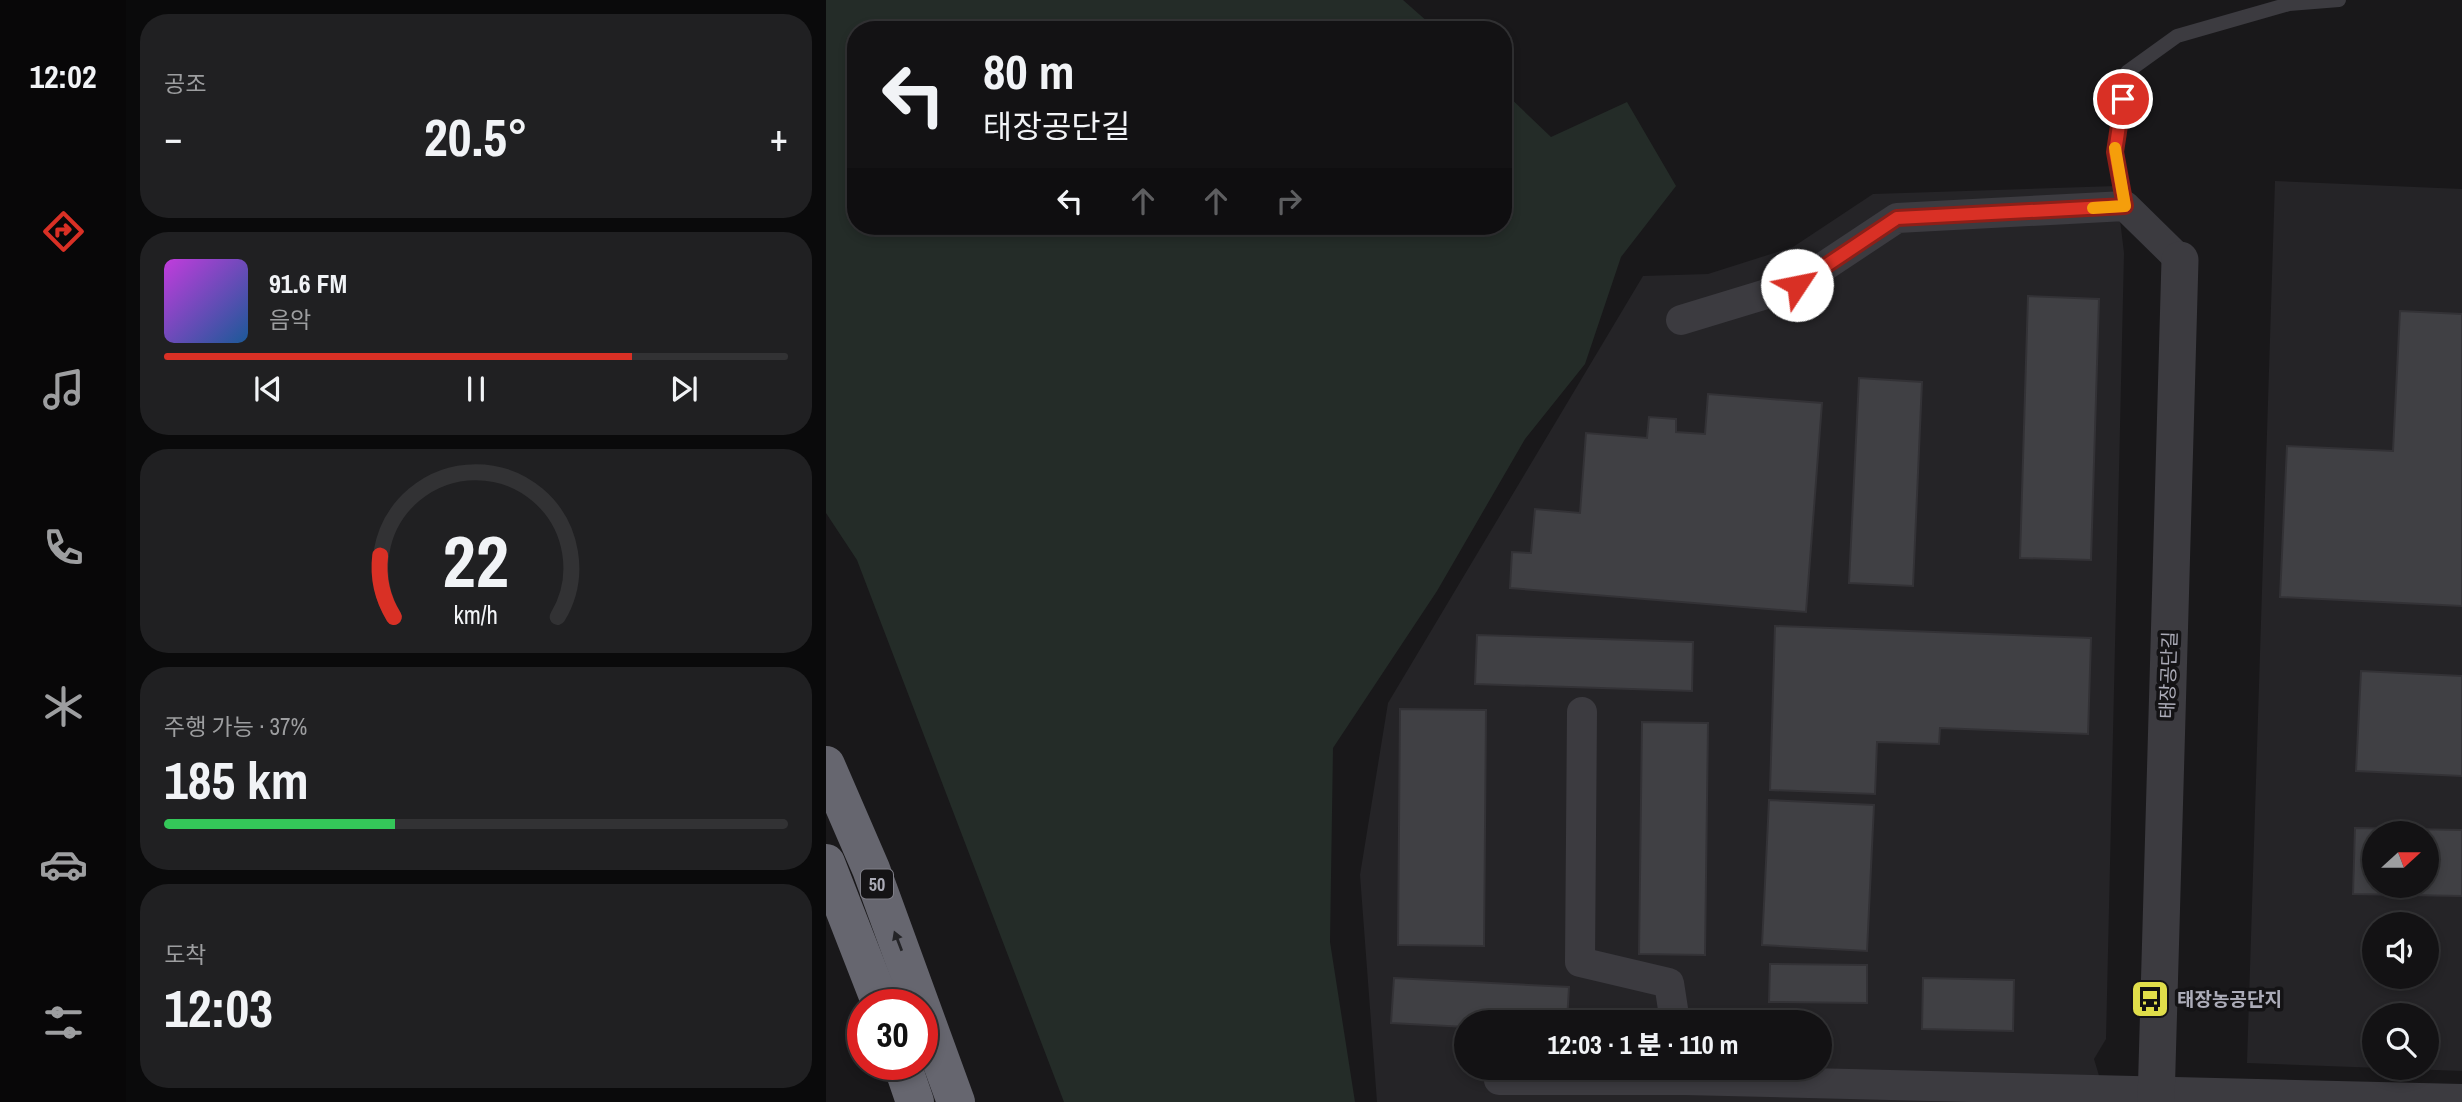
<!DOCTYPE html>
<html lang="ko">
<head>
<meta charset="utf-8">
<style>
	body { margin:0; font-family:"Archivo Narrow","Noto Sans KR",sans-serif; background:#202022; color:#f1f3f6; height:100vh; display:flex; flex-direction:column; font-size:26px; white-space:nowrap }
	* { box-sizing:border-box; margin:0 }
	p { font-size:23px; color:#9d9ea0 }
	.icon { flex:none; width:38px; height:38px; fill:none; stroke:currentColor; stroke-width:2; stroke-linecap:round; stroke-linejoin:round }
	.map { position:relative; flex:1; overflow:hidden }
	.drawer { display:flex; flex-direction:column; gap:14px; padding:14px; background:#0a0a0b; width:700px }
	.drawer>* { flex:none }
	.guide { position:absolute; left:21px; top:21px; width:665px; height:214px; border-radius:28px; box-shadow:0 4px 10px #0003,0 0 0 2px #323234; background:#131214; color:#f1f3f6; overflow:hidden }
	.needle { width:46px; rotate:69deg }
	.tools { position:absolute; left:1536px; top:821px; display:grid; gap:14px }
	.tools a { display:grid; place-items:center; width:77px; height:77px; border-radius:50%; background:#131214; box-shadow:0 4px 10px #0003,0 0 0 2px #323234; font-size:35px }
	.speed { position:absolute; left:21px; top:989px; display:flex; gap:14px; font-size:35px; font-weight:700; text-align:center }
	.speed>* { display:grid; place-content:center; width:91px; height:91px; border-radius:50%; background:#131214; box-shadow:0 4px 10px #0003,0 0 0 2px #323234; line-height:1 }
	.speed .limit { border:10px solid #d22; background:#fff; color:#111 }
	.pin { position:absolute; display:grid; place-items:center; width:60px; height:60px; color:#fff; margin:-30px; border:4px solid #fff; border-radius:50%; box-shadow:0 2px 7px #0007 }
	.me { position:absolute; width:77px; margin:-38px; rotate:56deg; stroke-linejoin:round; filter:drop-shadow(0 0 5px #0008) }
	.turn { display:flex; align-items:center; gap:24px; height:147px; padding:0 21px; font-size:32px }
	.turn .icon { width:91px; height:91px; stroke-width:2.5 }
	.turn b { display:block; font-size:49px; line-height:60px }
	.lanes { display:flex; align-items:center; height:66px; padding:0 21px; background:#0003; justify-content:center; gap:35px; direction:ltr }
	.lanes .off { opacity:.35 }
	.big { font-size:52px; font-weight:800; line-height:1.1 }
	.drawer .card { flex:1; display:flex; flex-direction:column; justify-content:center; gap:10px; min-width:0; padding:0 24px; border-radius:28px; background:#202022 }
	.drawer .dial { align-items:center; gap:0 }
	.dial svg { height:182px; overflow:visible; fill:none; stroke:#323234; stroke-width:7; stroke-linecap:round; text-anchor:middle }
	.dial text { fill:#f1f3f6; stroke:none }
	.song { display:flex; align-items:center; gap:21px }
	.cover { width:84px; height:84px; border-radius:10px; background:linear-gradient(135deg,hsl(290 70% 55%),hsl(210 70% 35%)) }
	.played { height:7px; border-radius:4px; background:linear-gradient(90deg,#d93025 75%,#323234 75%) }
	.keys { display:flex; justify-content:space-around; direction:ltr }
	.heat { display:flex; justify-content:space-between; align-items:center; font-size:38px; direction:ltr }
	.charge { height:10px; border-radius:5px; background:linear-gradient(90deg,#34c759 37%,#323234 0) }
	.trip { position:absolute; left:628px; top:1010px; width:378px; height:70px; border-radius:35px; background:#131214; box-shadow:0 4px 10px #0003,0 0 0 2px #323234; font-weight:800; line-height:70px; text-align:center }
	main { display:flex; flex:1; min-height:0 }
	.tab-bar { display:flex; flex-direction:column; width:126px; justify-content:space-around; align-items:center; background:#080708; color:#9d9ea0 }
	.tab-bar .icon { width:49px; height:49px }
	.tab-bar .current { color:#d93025 }
	.tab-bar b { font-size:32px; color:#f1f3f6 }
	.map>svg:first-child { display:block }
	.built { fill:#252427; fill-rule:evenodd }
	.green { fill:#242c28 }
	.building { fill:#404044; stroke:#333236; stroke-width:2; fill-rule:evenodd }
	.lines { fill:none; stroke-linecap:round; stroke-linejoin:round }
	.service { stroke:#3c3b40; stroke-width:14 }
	.minor { stroke:#3c3b40; stroke-width:30 }
	.tertiary { stroke:#3c3b40; stroke-width:37 }
	.motorway { stroke:#66666f; stroke-width:38 }
	.oneway { fill:#242427 }
	.route-casing { stroke:#8d1f18; stroke-width:18 }
	.route { stroke:#d93025; stroke-width:12 }
	.slow { stroke:#f59e0b; stroke-width:12 }
	.labels { text-anchor:middle; dominant-baseline:central; stroke-width:7; stroke-linejoin:round; paint-order:stroke }
	.shield { fill:#141315; stroke:#7e7e87; stroke-width:2 }
	.shield-label { font-size:18px; font-weight:bold; fill:#acacb8 }
	.street-label { font-size:19px; fill:#acacb8; stroke:#141315 }
	.poi-label { font-size:19px; font-weight:bold; fill:#acacb8; stroke:#141315; text-anchor:start }
</style>
</head>
<body>
<main>
<nav class="tab-bar">
<b>12:02</b>
<svg class="icon current" aria-label="directions" viewBox="0 0 24 24"><path d="M12 3l9 9-9 9-9-9zM9 14v-3h6M13 9l2 2-2 2"/></svg>
<svg class="icon" aria-label="music" viewBox="0 0 24 24"><path d="M9 18V5l10-2v13"/><circle cx="6" cy="18" r="3"/><circle cx="16" cy="16" r="3"/></svg>
<svg class="icon" aria-label="phone" viewBox="0 0 24 24"><path d="M5 4h4l2 5-3 2q2 4 5 5l2-3 5 2v4C11 20 4 13 5 4z"/></svg>
<svg class="icon" aria-label="climate" viewBox="0 0 24 24"><path d="M12 3v18M4 7l16 10M4 17L20 7"/></svg>
<svg class="icon" aria-label="car" viewBox="0 0 24 24"><path d="M5 17H2v-5l4-1 3-4h7l3 4 3 1v5h-3M9 17h6M6 11h13"/><circle cx="7" cy="17" r="2"/><circle cx="17" cy="17" r="2"/></svg>
<svg class="icon" aria-label="filters" viewBox="0 0 24 24"><path d="M4 7h16M4 17h16"/><circle cx="9" cy="7" r="2"/><circle cx="15" cy="17" r="2"/></svg>
</nav>
<section class="drawer">
<div class="card"><p>공조</p>
<div class="heat"><a>−</a><b class="big">20.5°</b><a>+</a></div>
</div>
<div class="card">
<div class="song"><i class="cover"></i><div><b>91.6 FM</b><p>음악</p></div></div>
<div class="played"></div>
<div class="keys"><svg class="icon" aria-label="previous" viewBox="0 0 24 24"><path d="M18 5L8 12l10 7zM5 5v14"/></svg><svg class="icon" aria-label="pause" viewBox="0 0 24 24"><path d="M8 5v14M16 5v14"/></svg><svg class="icon" aria-label="next" viewBox="0 0 24 24"><path d="M6 5l10 7-10 7zM19 5v14"/></svg></div>
</div>
<div class="card dial"><svg viewBox="0 0 100 80">
<path d="M14 69A42 42 0 1 1 86 69"/>
<path d="M14 69A42 42 0 0 1 8 42" stroke="#d93025"/>
<text x="50" y="56" font-size="32" font-weight="700">22</text>
<text x="50" y="72" font-size="11">km/h</text>
</svg></div>
<div class="card"><p>주행 가능 · 37%</p><b class="big">185 km</b><div class="charge"></div></div>
<div class="card"><p>도착</p><b class="big">12:03</b></div>
</section>
<div class="map">
<svg width="1636" height="1102" viewBox="0 0 1636 1102">
	<rect width="100%" height="100%" fill="#19181a"/>
	<g class="built">
		<path d="M 1449,181 L 1636,189 L 1636,1071 L 1421,1063 ZM 1549,833 L 1601,833 L 1601,886 L 1549,886 ZM 1549,924 L 1601,924 L 1601,976 L 1549,976 ZM 1549,1015 L 1601,1015 L 1601,1068 L 1549,1068 Z"/>
		<path d="M 1290,186 L 1298,253 L 1280,1039 L 1268,1059 L 1281,1102 L 551,1102 L 534,875 L 562,703 L 817,276 L 882,274 L 967,247 L 1047,194 ZM 640,1022 L 994,1022 L 994,1068 L 640,1068 Z"/>
	</g>
	<path class="green" d="M 0,0 L 577,0 L 611,30 L 30,30 L 30,226 L 677,226 L 677,91 L 725,137 L 801,102 L 850,186 L 795,257 L 759,364 L 699,439 L 611,591 L 507,748 L 504,942 L 529,1102 L 238,1102 L 31,560 L 0,513 Z"/>
	<g class="building">
		<path d="M 1202,296 L 1273,299 L 1265,560 L 1194,558 Z"/>
		<path d="M 1574,311 L 1636,314 L 1636,606 L 1454,597 L 1461,446 L 1567,451 Z"/>
		<path d="M 1033,378 L 1096,382 L 1087,586 L 1023,583 Z"/>
		<path d="M 882,394 L 996,403 L 980,612 L 684,588 L 686,552 L 705,553 L 709,509 L 754,513 L 760,433 L 821,438 L 823,417 L 850,419 L 850,432 L 879,434 Z"/>
		<path d="M 949,626 L 1265,638 L 1262,734 L 1114,728 L 1113,744 L 1051,742 L 1049,794 L 944,790 Z"/>
		<path d="M 651,635 L 867,642 L 866,691 L 649,684 Z"/>
		<path d="M 1535,671 L 1636,676 L 1636,776 L 1530,771 Z"/>
		<path d="M 574,709 L 660,710 L 658,946 L 572,945 Z"/>
		<path d="M 816,722 L 882,723 L 879,955 L 813,954 Z"/>
		<path d="M 943,800 L 1048,805 L 1041,951 L 936,945 Z"/>
		<path d="M 1529,828 L 1636,830 L 1636,896 L 1527,894 ZM 1549,833 L 1601,833 L 1601,886 L 1549,886 Z"/>
		<path d="M 944,964 L 1041,965 L 1041,1003 L 943,1002 Z"/>
		<path d="M 568,978 L 743,987 L 741,1022 L 640,1022 L 640,1027 L 565,1023 Z"/>
		<path d="M 1097,978 L 1188,980 L 1187,1031 L 1096,1029 Z"/>
	</g>
	<g class="lines">
		<path class="service" d="M 1299,206 L 1288,152 L 1301,72 L 1351,36 L 1463,4 L 1513,0"/>
		<g class="minor">
			<path d="M 855,320 L 970,285 L 1071,218 L 1299,206 L 1354,260"/>
			<path d="M 756,712 L 754,962 L 843,983 L 849,1022"/>
			<path d="M 673,1080 L 859,1080 L 1636,1099"/>
		</g>
		<path class="tertiary" d="M 1330,1102 L 1354,260"/>
		<g class="motorway">
			<path d="M 0,765 L 45,869 L 130,1102"/>
			<path d="M 0,863 L 55,1004"/>
			<path d="M 76,1064 L 89,1102"/>
		</g>
	</g>
	<defs><path id="oneway-solid" d="M-6-.8H1V-3.2L6.5 0L1 3.2V.8H-6Z" transform="scale(1.75)"/></defs>
	<use class="oneway" href="#oneway-solid" transform="translate(72 941) rotate(-111)"/>
	<g class="lines">
		<defs>
			<path id="route" d="M 971,285 L 1071,218 L 1299,206 L 1289,152 L 1297,99"/>
		</defs>
		<use href="#route" class="route-casing"/>
		<use href="#route" class="route"/>
		<path class="slow" d="M 1267,208 L 1299,206 L 1289,148"/>
	</g>
	<defs>
		<symbol id="bus-square" viewBox="-11 -11 22 22"><rect x="-9" y="-9" width="18" height="18" rx="4" fill="#e0de4a" stroke="#141315"/><path d="M-5-6H5V4H4V6H2V4H-2V6H-4V4H-5ZM-3.5-4V0h7V-4ZM-3.5 1.2v1.5H-2V1.2ZM2 1.2v1.5H3.5V1.2Z" fill="#111"/></symbol>
	</defs>
	<g fill-rule="evenodd">
		<use href="#bus-square" x="1302" y="977" width="44" height="44"/>
	</g>
	<g class="labels">
		<rect class="shield" x="35" y="869.5" width="32" height="29" rx="5"/>
		<g class="shield-label">
			<text x="51" y="884">50</text>
		</g>
		<g class="street-label">
			<text transform="translate(1342 675) rotate(-88)">태장공단길</text>
		</g>
		<g class="poi-label">
			<text x="1351" y="999">태장농공단지</text>
		</g>
	</g>
</svg>
<div class="tools">
<a><svg class="needle" viewBox="-14 -14 28 28"><path d="M0-13l5 13h-10z" fill="#e53935"/><path d="M0 13l5-13h-10z" fill="#9d9ea0"/></svg></a>
<a><svg class="icon" aria-label="sound" viewBox="0 0 24 24"><path d="M4 9h4l5-4v14l-5-4H4zM17 9q2 3 0 6"/></svg></a>
<a><svg class="icon" aria-label="search" viewBox="0 0 24 24"><circle cx="10" cy="10" r="6"/><path d="M15 15l6 6"/></svg></a>
</div>
<div class="speed"><div class="limit">30</div></div>
<div class="pin" style="left:1297px;top:99px;background:#d93025"><svg class="icon" aria-label="arrive" viewBox="0 0 24 24"><path d="M6 21V4h12l-3 4 3 4H6"/></svg></div>
<svg class="me" style="left:971px;top:285px" viewBox="-20 -20 40 40"><circle r="19" fill="#fff"/><path d="M0-13L10 11 0 6-10 11z" fill="#d93025"/></svg>
<div class="trip">12:03 · 1 분 · 110 m</div>
<div class="guide">
<div class="turn"><svg class="icon" aria-label="left" viewBox="0 0 24 24"><path d="M17 20v-9H6M10 6l-5 5 5 5"/></svg><div><b>80 m</b>태장공단길</div></div>
<div class="lanes"><svg class="icon" aria-label="left" viewBox="0 0 24 24"><path d="M17 20v-9H6M10 6l-5 5 5 5"/></svg><svg class="icon off" aria-label="ahead" viewBox="0 0 24 24"><path d="M12 20V5M6 11l6-6 6 6"/></svg><svg class="icon off" aria-label="ahead" viewBox="0 0 24 24"><path d="M12 20V5M6 11l6-6 6 6"/></svg><svg class="icon off" aria-label="right" viewBox="0 0 24 24"><path d="M7 20v-9h11M14 6l5 5-5 5"/></svg></div>
</div>
</div>
</main>
</body>
</html>
